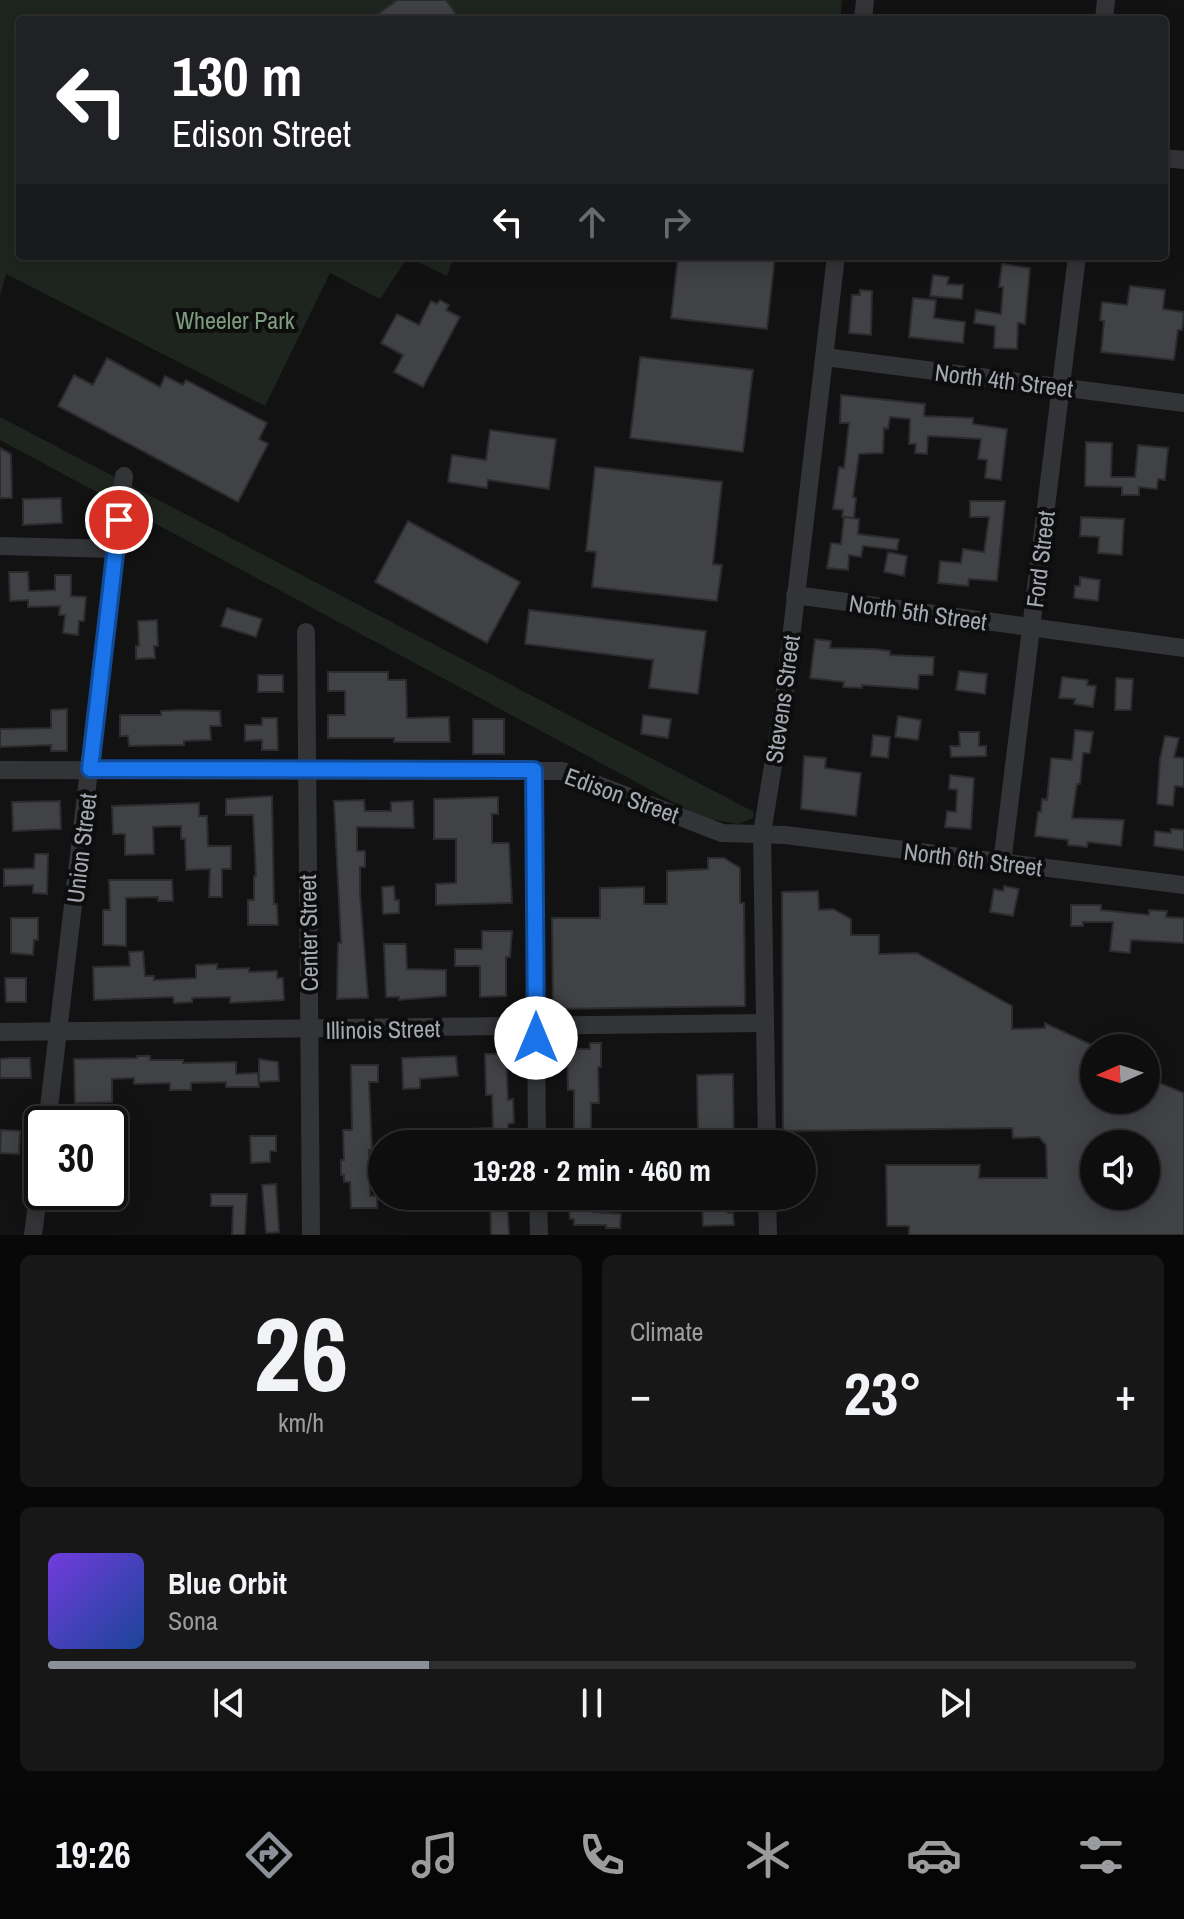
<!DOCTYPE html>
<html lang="en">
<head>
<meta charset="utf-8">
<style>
	body { margin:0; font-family:"Archivo Narrow",sans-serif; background:#171717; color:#f1f3f6; height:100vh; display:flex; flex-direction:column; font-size:30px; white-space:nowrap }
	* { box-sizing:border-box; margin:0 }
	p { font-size:26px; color:#9b9c9e }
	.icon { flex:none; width:44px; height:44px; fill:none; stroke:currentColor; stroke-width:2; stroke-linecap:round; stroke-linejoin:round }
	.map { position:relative; height:1235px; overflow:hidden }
	.details { display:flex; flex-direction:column; gap:20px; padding:20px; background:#080808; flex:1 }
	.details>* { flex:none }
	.hud { position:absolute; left:16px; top:16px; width:1152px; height:244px; border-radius:8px; box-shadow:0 4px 20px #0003,0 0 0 2px #2e2e2e; background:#202124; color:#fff; overflow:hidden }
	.needle { width:52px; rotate:267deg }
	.fabs { position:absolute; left:1080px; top:1034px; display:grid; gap:16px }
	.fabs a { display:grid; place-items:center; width:80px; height:80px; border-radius:50%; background:#0e0e0e; box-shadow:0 4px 20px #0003,0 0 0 2px #2e2e2e; font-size:40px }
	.speed { position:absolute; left:24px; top:1106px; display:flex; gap:16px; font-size:40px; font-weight:700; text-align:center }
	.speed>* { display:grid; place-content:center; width:104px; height:104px; border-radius:50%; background:#0e0e0e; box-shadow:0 4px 20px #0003,0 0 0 2px #2e2e2e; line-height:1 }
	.speed .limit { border:4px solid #111; border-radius:12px; background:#fff; color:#111 }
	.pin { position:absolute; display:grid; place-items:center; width:68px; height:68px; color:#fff; margin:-34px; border:4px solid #fff; border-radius:50%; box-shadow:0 2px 8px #0007 }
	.me { position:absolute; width:88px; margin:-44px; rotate:0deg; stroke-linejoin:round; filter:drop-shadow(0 0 6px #0008) }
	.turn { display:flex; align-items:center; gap:28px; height:168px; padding:0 24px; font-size:36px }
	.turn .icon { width:104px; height:104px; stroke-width:2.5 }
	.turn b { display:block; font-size:56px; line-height:68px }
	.lanes { display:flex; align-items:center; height:76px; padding:0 24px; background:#0003; justify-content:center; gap:40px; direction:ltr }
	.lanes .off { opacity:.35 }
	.big { font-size:60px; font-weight:800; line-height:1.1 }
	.details .tile { flex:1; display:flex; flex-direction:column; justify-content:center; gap:12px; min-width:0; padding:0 28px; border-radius:12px; background:#171717 }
	.details .dial { align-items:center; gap:0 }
	.dial b { font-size:104px; line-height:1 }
	.song { display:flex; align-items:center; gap:24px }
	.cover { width:96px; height:96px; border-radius:12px; background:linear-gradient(135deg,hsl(260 70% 55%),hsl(220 70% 35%)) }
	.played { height:8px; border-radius:4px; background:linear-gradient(90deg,#8c9099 35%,#2e2e2e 35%) }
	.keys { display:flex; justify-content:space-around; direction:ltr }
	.heat { display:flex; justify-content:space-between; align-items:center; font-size:44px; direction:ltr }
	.details .tiles { flex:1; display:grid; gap:20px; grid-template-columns:1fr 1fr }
	.tile:last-child { grid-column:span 2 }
	.trip { position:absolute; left:368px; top:1130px; width:448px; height:80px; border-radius:40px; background:#0e0e0e; box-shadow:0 4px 20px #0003,0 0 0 2px #2e2e2e; font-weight:800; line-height:80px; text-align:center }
	.tab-bar { display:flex; height:128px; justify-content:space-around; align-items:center; background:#060606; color:#9b9c9e }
	.tab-bar .icon { width:56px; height:56px }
	.tab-bar .selected { color:#8c9099 }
	.tab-bar b { font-size:36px; color:#f1f3f6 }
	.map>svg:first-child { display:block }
	.green { fill:#1e251f }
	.building { fill:#414246; stroke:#2c2c2f; stroke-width:2; fill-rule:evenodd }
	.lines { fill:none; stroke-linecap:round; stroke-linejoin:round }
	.minor { stroke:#333437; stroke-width:18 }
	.route-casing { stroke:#114b97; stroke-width:20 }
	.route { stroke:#1a73e8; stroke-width:14 }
	.labels { text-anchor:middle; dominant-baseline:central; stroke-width:8; stroke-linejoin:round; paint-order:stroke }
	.park-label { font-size:24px; fill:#7d9b7e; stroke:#0d0d0e }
	.street-label { font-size:24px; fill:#a4a9b2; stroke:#0d0d0e }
</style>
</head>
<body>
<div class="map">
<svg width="1184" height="1235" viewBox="0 0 1184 1235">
	<rect width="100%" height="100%" fill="#121213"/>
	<g class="green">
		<path d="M 0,0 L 842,0 L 840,20 L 20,20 L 20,256 L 454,256 L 447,276 L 408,257 L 380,299 L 330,273 L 265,406 L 6,274 L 0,296 Z"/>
		<path d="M 0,417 L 754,812 L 753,818 L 738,824 L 703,818 L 0,440 Z"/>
	</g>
	<g class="building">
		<path d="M 397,0 L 446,0 L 456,14 L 449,20 L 370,20 Z"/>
		<path d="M 678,256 L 775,256 L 767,329 L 671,318 Z"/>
		<path d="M 1002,264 L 1030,268 L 1025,324 L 1018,323 L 1017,349 L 994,348 L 995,326 L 974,323 L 976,310 L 1001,314 L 1003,287 L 999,287 Z"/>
		<path d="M 933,275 L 949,277 L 947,284 L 963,285 L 962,299 L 930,296 Z"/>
		<path d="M 1130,286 L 1165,290 L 1163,309 L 1184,312 L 1182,330 L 1178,330 L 1174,360 L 1101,352 L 1104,321 L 1100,320 L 1102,302 L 1127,305 Z"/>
		<path d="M 860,290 L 872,291 L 871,335 L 849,333 L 852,295 L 860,295 Z"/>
		<path d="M 913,298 L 936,300 L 934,318 L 965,322 L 963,343 L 909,337 Z"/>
		<path d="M 440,300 L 449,305 L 446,310 L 460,317 L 423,387 L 394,372 L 403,355 L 381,343 L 397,314 L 419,325 L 431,301 L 437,304 Z"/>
		<path d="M 640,357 L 753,370 L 743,452 L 630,438 Z"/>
		<path d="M 107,358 L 160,387 L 165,376 L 183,385 L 186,380 L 267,423 L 259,439 L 268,444 L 238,502 L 58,406 L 74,375 L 93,385 Z"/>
		<path d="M 841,395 L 925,404 L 924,416 L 973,418 L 973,424 L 1007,429 L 1001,480 L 985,478 L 987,460 L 978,459 L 981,439 L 928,436 L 927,454 L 915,453 L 916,444 L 909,444 L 910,419 L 890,417 L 888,429 L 884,428 L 883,453 L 859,454 L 853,497 L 856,498 L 854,518 L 842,517 L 843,510 L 833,509 L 839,467 L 844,468 L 849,423 L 840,423 Z"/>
		<path d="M 490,430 L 556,439 L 549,489 L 488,480 L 487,488 L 448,482 L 452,455 L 486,460 Z"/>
		<path d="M 1086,442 L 1112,443 L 1111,477 L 1135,477 L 1138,445 L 1168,448 L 1165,480 L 1158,479 L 1157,489 L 1139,487 L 1139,495 L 1122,495 L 1122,487 L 1085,486 Z"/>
		<path d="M 0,448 L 11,454 L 12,498 L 0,498 Z"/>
		<path d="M 595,467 L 722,482 L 713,564 L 722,565 L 717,601 L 592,587 L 596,552 L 586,551 Z"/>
		<path d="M 61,498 L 62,523 L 23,525 L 23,499 Z"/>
		<path d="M 970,501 L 1005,501 L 997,581 L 969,579 L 968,586 L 938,583 L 940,561 L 961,563 L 963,549 L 984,552 L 989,517 L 970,517 Z"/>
		<path d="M 844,517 L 859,519 L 858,534 L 899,539 L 897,550 L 863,546 L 861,557 L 849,555 L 848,570 L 827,568 L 831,543 L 841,544 Z"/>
		<path d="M 1081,517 L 1124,519 L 1122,555 L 1098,553 L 1099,537 L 1080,536 Z"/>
		<path d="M 408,521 L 520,582 L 487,643 L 375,582 Z"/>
		<path d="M 888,552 L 907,556 L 904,576 L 884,572 Z"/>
		<path d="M 9,572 L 28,572 L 29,591 L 55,590 L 55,575 L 71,575 L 71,596 L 86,597 L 84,621 L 79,621 L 78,635 L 63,633 L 65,615 L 59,615 L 60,606 L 28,607 L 28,600 L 10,601 Z"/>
		<path d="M 1080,577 L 1100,580 L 1098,601 L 1074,598 L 1075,586 L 1080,586 Z"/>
		<path d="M 227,608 L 262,619 L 256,637 L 221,626 Z"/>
		<path d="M 529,610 L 706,631 L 698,694 L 649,688 L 653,660 L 525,644 Z"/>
		<path d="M 157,620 L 158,646 L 154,646 L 155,658 L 136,659 L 136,646 L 139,646 L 138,621 Z"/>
		<path d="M 815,639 L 831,641 L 830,648 L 874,649 L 890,651 L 890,655 L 934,657 L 933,675 L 919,675 L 918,689 L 862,685 L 862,688 L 843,687 L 844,682 L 810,678 Z"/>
		<path d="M 959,671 L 987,674 L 985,694 L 956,690 Z"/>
		<path d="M 328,672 L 388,672 L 388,680 L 406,680 L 407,718 L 449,717 L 450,742 L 394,742 L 394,738 L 328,738 L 328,715 L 345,715 L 345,691 L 328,691 Z"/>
		<rect x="258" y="675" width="25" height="17"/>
		<path d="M 1062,677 L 1088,680 L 1087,685 L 1096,686 L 1093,707 L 1074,704 L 1075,699 L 1059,698 Z"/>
		<path d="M 1116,678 L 1133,679 L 1131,710 L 1115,710 Z"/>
		<path d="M 67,709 L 67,751 L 51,751 L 51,745 L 0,747 L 0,729 L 51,728 L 51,710 Z"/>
		<path d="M 183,710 L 220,711 L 221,726 L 210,726 L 211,740 L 184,741 L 184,745 L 129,746 L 128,736 L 120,736 L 120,715 L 161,715 L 161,711 Z"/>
		<path d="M 643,715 L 671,719 L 668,738 L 641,734 Z"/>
		<path d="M 898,716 L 921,720 L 918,740 L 895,737 Z"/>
		<path d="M 262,718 L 277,718 L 278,750 L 262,750 L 262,740 L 245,741 L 245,725 L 262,725 Z"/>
		<rect x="473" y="719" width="31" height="35"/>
		<path d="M 1075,730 L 1093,732 L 1090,753 L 1083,753 L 1080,784 L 1077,784 L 1072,818 L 1124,820 L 1121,846 L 1088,842 L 1087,847 L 1068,845 L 1068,840 L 1035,836 L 1038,812 L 1041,812 L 1042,799 L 1047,800 L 1051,758 L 1072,760 Z"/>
		<path d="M 959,732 L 979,732 L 979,746 L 986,746 L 986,756 L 951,757 L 950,746 L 960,746 Z"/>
		<path d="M 873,735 L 890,737 L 888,758 L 871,756 Z"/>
		<path d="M 1165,736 L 1179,738 L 1174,757 L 1184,758 L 1184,787 L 1175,786 L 1173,806 L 1157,804 L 1160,759 Z"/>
		<path d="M 804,756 L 826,758 L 825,768 L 861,773 L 856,816 L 801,809 Z"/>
		<path d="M 950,775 L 974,778 L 971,829 L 945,827 L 947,811 L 956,812 L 957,790 L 949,789 Z"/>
		<path d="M 272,796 L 274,904 L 277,904 L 278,925 L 248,925 L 248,900 L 254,900 L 254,876 L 256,876 L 253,815 L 226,815 L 226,799 Z"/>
		<path d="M 498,797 L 498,814 L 492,814 L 492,843 L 509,843 L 512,903 L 436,905 L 436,884 L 456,883 L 456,839 L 434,839 L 434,799 Z"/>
		<path d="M 364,800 L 365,811 L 391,811 L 391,802 L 413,801 L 414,828 L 357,827 L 357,851 L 365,851 L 365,867 L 360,867 L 360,893 L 368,998 L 337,999 L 338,943 L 341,943 L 334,801 Z"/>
		<path d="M 60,801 L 61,829 L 13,831 L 12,802 Z"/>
		<path d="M 199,803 L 199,816 L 207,816 L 208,846 L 231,846 L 231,869 L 222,869 L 222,897 L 209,897 L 210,869 L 186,870 L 185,839 L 181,839 L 181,826 L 153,827 L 154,854 L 125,855 L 125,834 L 113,834 L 112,806 Z"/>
		<path d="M 1171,829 L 1184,830 L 1184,850 L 1154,846 L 1155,831 L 1171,833 Z"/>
		<path d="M 35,854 L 48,854 L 47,894 L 33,893 L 33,885 L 4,886 L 4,869 L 34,868 Z"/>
		<path d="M 708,858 L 724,858 L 740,868 L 740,903 L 744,903 L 745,1006 L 553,1009 L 552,918 L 600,918 L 600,888 L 644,887 L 644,904 L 667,904 L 667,871 L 708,869 Z"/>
		<path d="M 109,880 L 172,880 L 173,901 L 158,901 L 158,897 L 126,898 L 126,946 L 103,945 L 103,910 L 110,910 Z"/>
		<path d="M 394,886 L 395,900 L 399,900 L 399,913 L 383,914 L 382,887 Z"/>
		<path d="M 1004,886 L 1019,889 L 1013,916 L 990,912 L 994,889 L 1003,891 Z"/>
		<path d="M 818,891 L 819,910 L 833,909 L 851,919 L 851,935 L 879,935 L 879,954 L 917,953 L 1012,1006 L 1012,1029 L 1045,1028 L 1045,1023 L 1094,1046 L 1094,1100 L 1146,1100 L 1155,1081 L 1184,1093 L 1184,1235 L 909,1235 L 909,1226 L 887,1226 L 886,1165 L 980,1165 L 979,1178 L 1047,1178 L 1046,1145 L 1039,1137 L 1013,1138 L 1012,1128 L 783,1131 L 782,892 ZM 1094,1144 L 1146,1144 L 1146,1196 L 1094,1196 Z"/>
		<path d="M 1071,905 L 1101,905 L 1101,910 L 1149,915 L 1149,910 L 1167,911 L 1166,917 L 1184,918 L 1184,943 L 1131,940 L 1130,953 L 1110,951 L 1113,922 L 1083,922 L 1083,926 L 1071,926 Z"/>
		<path d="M 11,918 L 38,918 L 38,940 L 34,940 L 33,955 L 11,953 Z"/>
		<path d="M 482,931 L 512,931 L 510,957 L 506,957 L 506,996 L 480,997 L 480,966 L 455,966 L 455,949 L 482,949 Z"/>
		<path d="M 384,944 L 406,944 L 407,969 L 446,970 L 446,996 L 399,1000 L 399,997 L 386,997 Z"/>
		<path d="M 143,951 L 145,976 L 154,976 L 154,980 L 196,978 L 196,965 L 217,964 L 217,969 L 249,968 L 249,972 L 277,971 L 277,978 L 283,978 L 284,1000 L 230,1003 L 230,997 L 192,998 L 192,1002 L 174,1003 L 173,997 L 94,1000 L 93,967 L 130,966 L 129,952 Z"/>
		<path d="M 5,978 L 26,978 L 26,1002 L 6,1002 Z"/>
		<path d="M 590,1043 L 601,1043 L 601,1067 L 598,1067 L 599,1103 L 591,1103 L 591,1132 L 574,1132 L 574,1090 L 568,1090 L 567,1049 L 590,1049 Z"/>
		<path d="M 485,1054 L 506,1054 L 508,1100 L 513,1099 L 514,1123 L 508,1124 L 509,1144 L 446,1144 L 446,1130 L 493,1128 L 492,1095 L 486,1095 Z"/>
		<path d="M 137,1056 L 150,1056 L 150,1060 L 183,1060 L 183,1063 L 236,1062 L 236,1074 L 258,1073 L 259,1087 L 226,1087 L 226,1082 L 191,1083 L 191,1090 L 170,1090 L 170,1083 L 134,1084 L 134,1078 L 112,1079 L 112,1102 L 75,1103 L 74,1059 L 137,1058 Z"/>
		<path d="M 456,1056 L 458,1076 L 420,1079 L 420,1088 L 403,1089 L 402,1058 Z"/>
		<path d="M 10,1058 L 30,1058 L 31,1078 L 0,1078 L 0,1059 Z"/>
		<path d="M 259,1059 L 278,1062 L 279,1081 L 259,1082 Z"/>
		<path d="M 351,1065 L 378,1065 L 378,1082 L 369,1082 L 372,1150 L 369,1150 L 370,1196 L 377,1196 L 377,1208 L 351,1208 L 350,1182 L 344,1182 L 344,1175 L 341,1175 L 341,1160 L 344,1160 L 343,1130 L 352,1130 Z"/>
		<path d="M 733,1074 L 734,1144 L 702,1144 L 701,1131 L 698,1131 L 697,1075 Z"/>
		<path d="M 1,1130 L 20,1131 L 19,1154 L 0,1153 Z"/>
		<path d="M 250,1136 L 276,1136 L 276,1151 L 270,1151 L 270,1162 L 251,1163 Z"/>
		<path d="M 276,1184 L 279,1232 L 266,1233 L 262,1185 Z"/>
		<path d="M 211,1194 L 247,1194 L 245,1235 L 232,1235 L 233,1206 L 211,1206 Z"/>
		<path d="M 490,1196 L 507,1196 L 509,1235 L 491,1235 Z"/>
		<path d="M 575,1196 L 593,1196 L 593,1212 L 621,1214 L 620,1228 L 606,1228 L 606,1225 L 574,1225 L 574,1219 L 570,1219 L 569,1208 L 574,1208 Z"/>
		<path d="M 728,1204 L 728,1213 L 733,1213 L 734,1225 L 703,1226 L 702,1205 Z"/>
	</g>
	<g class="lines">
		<g class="minor">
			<path d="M 863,20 L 865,0"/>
			<path d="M 1104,20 L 1106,0"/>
			<path d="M 1164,158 L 1184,160"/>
			<path d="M 825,357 L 1184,403"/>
			<path d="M 0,546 L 115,549"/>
			<path d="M 795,595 L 1184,648"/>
			<path d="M 306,632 L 311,1235"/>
			<path d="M 0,770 L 562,771 L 722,833 L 785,835 L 1184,885"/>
			<path d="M 534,770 L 537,1144"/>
			<path d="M 1002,863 L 1077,256"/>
			<path d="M 0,1032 L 765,1023"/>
			<path d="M 47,1124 L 124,476"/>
			<path d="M 767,1144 L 762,833 L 784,698 L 836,256"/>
			<path d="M 538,1196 L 539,1235"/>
			<path d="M 767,1196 L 768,1235"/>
			<path d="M 33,1235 L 42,1165"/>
		</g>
	</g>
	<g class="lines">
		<defs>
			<path id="route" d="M 119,520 L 90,769 L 534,770 L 536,1038"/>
		</defs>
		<use href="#route" class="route-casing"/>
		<use href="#route" class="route"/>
	</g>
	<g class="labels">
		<g class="park-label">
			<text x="235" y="320">Wheeler Park</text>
		</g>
		<g class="street-label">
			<text transform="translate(1004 380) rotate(7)">North 4th Street</text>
			<text transform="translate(1040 559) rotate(-83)">Ford Street</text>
			<text transform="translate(918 612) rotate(8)">North 5th Street</text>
			<text transform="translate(782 699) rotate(-82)">Stevens Street</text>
			<text transform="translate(622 795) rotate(20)">Edison Street</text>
			<text transform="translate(81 848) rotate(-83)">Union Street</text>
			<text transform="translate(973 859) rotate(7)">North 6th Street</text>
			<text transform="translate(308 933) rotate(-91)">Center Street</text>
			<text transform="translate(383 1029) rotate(-1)">Illinois Street</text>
		</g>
	</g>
</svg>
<div class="fabs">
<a><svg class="needle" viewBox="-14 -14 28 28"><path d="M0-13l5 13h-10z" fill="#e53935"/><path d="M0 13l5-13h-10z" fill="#9b9c9e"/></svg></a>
<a><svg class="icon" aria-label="sound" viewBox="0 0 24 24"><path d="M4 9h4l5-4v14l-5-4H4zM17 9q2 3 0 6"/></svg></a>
</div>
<div class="speed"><div class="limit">30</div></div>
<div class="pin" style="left:119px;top:520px;background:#d93025"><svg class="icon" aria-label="arrive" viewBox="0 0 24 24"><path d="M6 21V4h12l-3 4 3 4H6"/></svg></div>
<svg class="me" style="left:536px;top:1038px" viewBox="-20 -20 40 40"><circle r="19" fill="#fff"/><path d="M0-13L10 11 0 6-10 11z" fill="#1a73e8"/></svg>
<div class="trip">19:28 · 2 min · 460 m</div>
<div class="hud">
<div class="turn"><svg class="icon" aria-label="left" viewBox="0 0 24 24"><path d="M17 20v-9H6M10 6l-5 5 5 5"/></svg><div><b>130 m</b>Edison Street</div></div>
<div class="lanes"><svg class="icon" aria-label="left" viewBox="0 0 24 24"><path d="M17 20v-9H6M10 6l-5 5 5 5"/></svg><svg class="icon off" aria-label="ahead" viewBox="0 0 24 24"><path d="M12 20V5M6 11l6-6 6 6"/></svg><svg class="icon off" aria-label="right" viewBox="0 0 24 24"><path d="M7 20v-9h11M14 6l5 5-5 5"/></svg></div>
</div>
</div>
<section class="details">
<div class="tiles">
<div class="tile dial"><b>26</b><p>km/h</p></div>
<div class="tile"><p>Climate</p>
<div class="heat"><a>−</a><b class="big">23°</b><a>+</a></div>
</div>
<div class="tile">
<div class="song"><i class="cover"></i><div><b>Blue Orbit</b><p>Sona</p></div></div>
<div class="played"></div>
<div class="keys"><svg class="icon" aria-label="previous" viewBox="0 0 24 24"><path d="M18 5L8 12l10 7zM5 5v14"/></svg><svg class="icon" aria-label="pause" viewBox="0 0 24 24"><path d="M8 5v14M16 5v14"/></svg><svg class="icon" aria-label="next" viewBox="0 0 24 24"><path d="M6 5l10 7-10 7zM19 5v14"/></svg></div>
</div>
</div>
</section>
<nav class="tab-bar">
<b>19:26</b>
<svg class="icon selected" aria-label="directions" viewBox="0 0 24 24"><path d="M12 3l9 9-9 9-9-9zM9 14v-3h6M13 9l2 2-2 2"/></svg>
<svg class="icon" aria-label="music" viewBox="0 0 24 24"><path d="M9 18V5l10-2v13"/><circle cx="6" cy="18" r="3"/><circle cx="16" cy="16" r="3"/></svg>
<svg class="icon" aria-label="phone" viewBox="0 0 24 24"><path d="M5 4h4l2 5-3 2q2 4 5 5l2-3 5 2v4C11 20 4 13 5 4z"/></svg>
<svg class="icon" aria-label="climate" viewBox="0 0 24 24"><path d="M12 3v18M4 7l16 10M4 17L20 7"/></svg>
<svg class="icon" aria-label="car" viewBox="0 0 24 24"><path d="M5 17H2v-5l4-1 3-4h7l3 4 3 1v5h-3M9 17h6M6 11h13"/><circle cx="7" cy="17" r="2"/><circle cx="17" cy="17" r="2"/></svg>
<svg class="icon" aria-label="filters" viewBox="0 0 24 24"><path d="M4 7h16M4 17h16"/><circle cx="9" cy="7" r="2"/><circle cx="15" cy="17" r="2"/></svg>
</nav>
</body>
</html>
